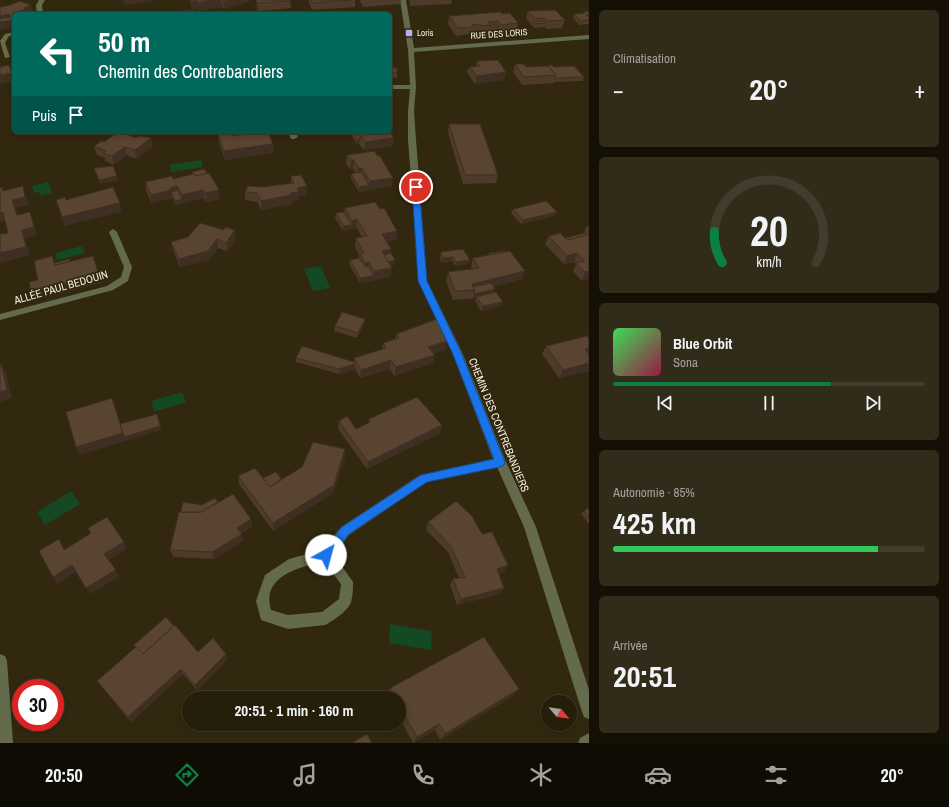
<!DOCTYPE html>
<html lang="fr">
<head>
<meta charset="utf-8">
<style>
	body { margin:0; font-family:"Archivo Narrow",sans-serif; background:#312b19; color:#f1f3f6; height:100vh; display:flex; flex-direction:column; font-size:15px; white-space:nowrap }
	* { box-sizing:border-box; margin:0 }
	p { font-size:13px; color:#a3a29d }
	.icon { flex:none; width:22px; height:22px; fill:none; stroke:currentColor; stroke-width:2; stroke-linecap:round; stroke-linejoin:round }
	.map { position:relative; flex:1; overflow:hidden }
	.details { display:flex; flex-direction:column; gap:10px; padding:10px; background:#141006; width:360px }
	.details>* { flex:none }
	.banner { position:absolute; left:12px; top:12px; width:380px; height:122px; border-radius:6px; box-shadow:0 2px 6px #0003,0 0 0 1px #423c2c; background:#00695c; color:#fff; overflow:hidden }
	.needle { width:26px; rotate:119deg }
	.fabs { position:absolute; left:541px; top:695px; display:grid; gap:8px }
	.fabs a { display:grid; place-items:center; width:36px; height:36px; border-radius:50%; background:#251e0b; box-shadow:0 2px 6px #0003,0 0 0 1px #423c2c; font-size:20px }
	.speed { position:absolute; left:12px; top:679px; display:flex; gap:8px; font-size:20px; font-weight:700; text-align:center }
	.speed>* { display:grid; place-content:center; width:52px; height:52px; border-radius:50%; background:#251e0b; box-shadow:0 2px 6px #0003,0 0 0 1px #423c2c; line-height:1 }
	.speed .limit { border:6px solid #d22; background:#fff; color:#111 }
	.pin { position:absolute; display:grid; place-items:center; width:34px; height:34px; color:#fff; margin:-17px; border:2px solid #fff; border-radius:50%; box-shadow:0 1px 4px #0007 }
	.me { position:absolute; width:44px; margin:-22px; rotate:38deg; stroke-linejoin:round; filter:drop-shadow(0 0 3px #0008) }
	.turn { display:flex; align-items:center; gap:14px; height:84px; padding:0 20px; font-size:18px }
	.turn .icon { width:52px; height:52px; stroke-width:2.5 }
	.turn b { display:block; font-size:28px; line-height:34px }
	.then { display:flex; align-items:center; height:38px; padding:0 20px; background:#0003; gap:8px; font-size:15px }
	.big { font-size:30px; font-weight:700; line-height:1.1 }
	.details .widget { flex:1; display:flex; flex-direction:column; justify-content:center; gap:6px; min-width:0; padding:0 14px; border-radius:6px; background:#312b19 }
	.details .dial { align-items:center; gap:0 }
	.dial svg { height:104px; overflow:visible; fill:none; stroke:#423c2c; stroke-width:7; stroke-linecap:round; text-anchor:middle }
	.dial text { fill:#f1f3f6; stroke:none }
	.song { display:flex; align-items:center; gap:12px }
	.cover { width:48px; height:48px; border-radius:6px; background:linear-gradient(135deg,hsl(130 70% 55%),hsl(340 70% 35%)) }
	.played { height:4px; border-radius:2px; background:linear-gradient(90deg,#0b8043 70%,#423c2c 70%) }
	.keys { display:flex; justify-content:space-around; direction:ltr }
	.heat { display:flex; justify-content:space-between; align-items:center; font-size:22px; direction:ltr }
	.charge { height:6px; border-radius:3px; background:linear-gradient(90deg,#34c759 85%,#423c2c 0) }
	.trip { position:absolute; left:182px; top:691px; width:224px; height:40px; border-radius:20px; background:#251e0b; box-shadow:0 2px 6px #0003,0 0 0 1px #423c2c; font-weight:700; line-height:40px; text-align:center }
	.tabs { display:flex; height:64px; justify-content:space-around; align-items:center; background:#0f0c04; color:#a3a29d }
	.tabs .icon { width:28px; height:28px }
	.tabs .on { color:#0b8043 }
	.tabs b { font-size:18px; color:#f1f3f6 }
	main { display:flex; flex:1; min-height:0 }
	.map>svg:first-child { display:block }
	.water { fill:#144924 }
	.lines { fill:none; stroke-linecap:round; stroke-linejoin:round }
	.minor { fill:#636b4c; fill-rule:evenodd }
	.wall { fill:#4d3a2a }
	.shaded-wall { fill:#3e2f22 }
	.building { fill:#594331; stroke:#3e2f22 }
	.route { fill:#1a73e8; stroke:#114b97 }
	.poi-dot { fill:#c0a8f4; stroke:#31280f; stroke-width:1.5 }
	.labels { text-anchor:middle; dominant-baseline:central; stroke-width:3.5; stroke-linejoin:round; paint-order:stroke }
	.far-poi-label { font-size:9px; fill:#f7f1e2; stroke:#31280f; text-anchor:start }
	.far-street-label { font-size:9px; fill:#f7f1e2; stroke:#31280f }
	.street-label { font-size:11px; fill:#f7f1e2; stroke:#31280f }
</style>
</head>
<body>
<main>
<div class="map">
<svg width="589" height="743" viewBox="0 0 589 743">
	<rect width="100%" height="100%" fill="#31280f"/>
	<g class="water">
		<path d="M 201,160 L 203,167 L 171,172 L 170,165 Z"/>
		<path d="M 48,182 L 52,193 L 41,196 L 39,192 L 34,193 L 32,186 Z"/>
		<path d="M 82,246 L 85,253 L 57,260 L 55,253 Z"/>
		<path d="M 321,266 L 330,288 L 313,291 L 304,269 Z"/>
		<path d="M 182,392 L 186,402 L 154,412 L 151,401 Z"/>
		<path d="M 71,491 L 80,504 L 45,525 L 37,512 Z"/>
		<path d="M 390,624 L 432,631 L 431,650 L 389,643 Z"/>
	</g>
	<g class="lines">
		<g class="minor">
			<path d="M 39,0 L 45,0 L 42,5 L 43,14 L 37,14 L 36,5 Z"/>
			<path d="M 400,0 L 406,0 L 414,48 L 589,35 L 589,39 L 414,52 L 416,87 L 414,111 L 416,140 L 427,281 L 462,352 L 506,462 L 536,527 L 589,690 L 589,719 L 584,717 L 582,712 L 524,527 L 497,467 L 427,482 L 349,535 L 334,555 L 353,582 C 353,588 353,595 351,602 C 349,610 333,621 325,625 L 288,629 L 261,620 L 256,601 L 265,575 L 289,559 L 322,550 L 341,527 L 420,475 L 493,459 L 452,352 L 419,281 L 408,140 L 408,111 L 410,89 L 390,89 L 390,85 L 410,85 L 408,50 ZM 323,561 L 341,584 L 339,599 L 322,612 L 288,615 L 271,610 C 261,576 299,568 323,561 Z"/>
			<path d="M 14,32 L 14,36 L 9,36 L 5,43 L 10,57 L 5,58 L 0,41 L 5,34 Z"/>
			<path d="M 288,132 L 296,132 L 298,137 L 294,139 L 291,139 Z"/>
			<path d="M 113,229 L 117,232 L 132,267 L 128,281 L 113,290 L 0,320 L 0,314 L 107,286 L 121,277 L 124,267 L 109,232 Z"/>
			<path d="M 0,654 L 5,656 L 7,661 L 13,743 L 0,743 Z"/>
			<path d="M 589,733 L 589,743 L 578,743 L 580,738 Z"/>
		</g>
	</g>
	<g class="wall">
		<path d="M 190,0 L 250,0 L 250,1 L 240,4 L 224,9 L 222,7 L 198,11 L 198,9 L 192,10 Z"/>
		<path d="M 256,0 L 290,0 L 291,8 L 258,11 Z"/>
		<path d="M 309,0 L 355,0 L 355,7 L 312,10 L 309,3 Z"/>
		<path d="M 360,0 L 401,0 L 400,4 L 363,7 L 360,1 Z"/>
		<path d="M 409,0 L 452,0 L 451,4 L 410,6 Z"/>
		<path d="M 528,11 L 565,20 L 562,28 L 546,29 L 545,27 L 534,28 L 526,18 Z"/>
		<path d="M 589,11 L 589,24 L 579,25 L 573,18 L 574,14 L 583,13 L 584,12 Z"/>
		<path d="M 502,14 L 518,23 L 516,31 L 499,32 L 498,31 L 489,31 L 489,33 L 480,34 L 478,32 L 472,33 L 471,34 L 456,36 L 448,24 L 449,16 Z"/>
		<path d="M 477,61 L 506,72 L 504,80 L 475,84 L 467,72 L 468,68 L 470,68 L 470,67 L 476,66 Z"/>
		<path d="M 515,64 L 526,67 L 554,67 L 584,77 L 583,81 L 554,82 L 554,83 L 522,85 L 513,72 Z"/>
		<path d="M 390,68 L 397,73 L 397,78 L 390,77 Z"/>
		<path d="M 449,124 L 498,175 L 496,183 L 463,184 L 448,133 Z"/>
		<path d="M 132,132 L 133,137 L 136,138 L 151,138 L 152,147 L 136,159 L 127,155 L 114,165 L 105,161 L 105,158 L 97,155 L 94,146 Z"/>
		<path d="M 256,132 L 268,132 L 273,144 L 274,153 L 225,160 L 219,142 L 218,134 L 232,136 Z"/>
		<path d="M 351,132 L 390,132 L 393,146 L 364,150 L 359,144 L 357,144 L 351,135 Z"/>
		<path d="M 347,155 L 392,186 L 359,192 L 351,178 L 351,174 L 355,173 L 353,168 L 350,169 L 346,163 Z"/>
		<path d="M 192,172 L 207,174 L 219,190 L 219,199 L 206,202 L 204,198 L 176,205 L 172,198 L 152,203 L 146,191 L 145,182 L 173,179 L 192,174 Z"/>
		<path d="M 291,176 L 307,195 L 299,196 L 299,200 L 292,201 L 292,204 L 261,210 L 257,202 L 245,200 L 245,192 L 262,187 L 291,183 Z"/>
		<path d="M 345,208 L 380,209 L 397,231 L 396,240 L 387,241 L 391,249 L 391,253 L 395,260 L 394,265 L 390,266 L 392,268 L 390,277 L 360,283 L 349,264 L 350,260 L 359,258 L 359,255 L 355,247 L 356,238 L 362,237 L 357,228 L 343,231 L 335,218 L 336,213 L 344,212 Z"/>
		<path d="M 513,209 L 555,216 L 521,224 L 511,213 Z"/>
		<path d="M 589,226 L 589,278 L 582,281 L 573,271 L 576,264 L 574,262 L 564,264 L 545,244 L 549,236 L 565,238 L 584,233 L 586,227 Z"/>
		<path d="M 188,237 L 236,239 L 227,251 L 218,248 L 209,260 L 180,267 L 173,250 L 171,242 Z"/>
		<path d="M 463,249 L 469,264 L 455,266 L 452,261 L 441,263 L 440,257 L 441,252 Z"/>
		<path d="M 489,253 L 522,279 L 493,287 L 495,289 L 494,292 L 503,302 L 501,306 L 481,311 L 475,301 L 476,298 L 453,300 L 446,281 L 448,272 L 472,269 L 471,267 L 473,258 L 488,255 Z"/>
		<path d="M 365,319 L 365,323 L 357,338 L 334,331 L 335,326 Z"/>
		<path d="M 396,334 L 447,341 L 445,350 L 434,353 L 433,363 L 394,376 L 390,369 L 360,378 L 355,369 L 339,374 L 296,362 L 296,358 L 354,362 L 354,358 L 382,349 L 383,343 L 395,339 Z"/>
		<path d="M 589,339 L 589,371 L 559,378 L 542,354 L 546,346 Z"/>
		<path d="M 369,419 L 442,425 L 440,433 L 367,469 L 338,429 L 339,421 L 356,429 L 368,423 Z"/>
		<path d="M 345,449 L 345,457 L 333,493 L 273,531 L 239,484 L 238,476 L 281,479 Z"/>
		<path d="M 218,502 L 251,519 L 252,527 L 241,533 L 243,541 L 214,559 L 173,557 L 170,550 L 202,505 Z"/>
		<path d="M 589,508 L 589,524 L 581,514 L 584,511 Z"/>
		<path d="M 428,522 L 482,534 L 504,572 L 499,574 L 500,594 L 457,605 L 450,585 L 453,579 L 459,578 L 448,552 L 426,530 Z"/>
		<path d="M 134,645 L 198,652 L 226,654 L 227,660 L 197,690 L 183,674 L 131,722 L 97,681 L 136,647 Z"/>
		<path d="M 390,688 L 519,689 L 513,696 L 440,740 L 435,730 L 413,743 L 399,717 L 399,698 L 389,698 L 387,695 Z"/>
	</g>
	<g class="shaded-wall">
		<path d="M 123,0 L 151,0 L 152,2 L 124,5 Z"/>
		<path d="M 221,0 L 222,7 L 198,11 L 198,3 Z"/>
		<path d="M 228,0 L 250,0 L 250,1 L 240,4 L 224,9 L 223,1 Z"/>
		<path d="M 197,1 L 198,9 L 192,10 L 191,2 Z"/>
		<path d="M 31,5 L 33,13 L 30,14 L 14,14 L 13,13 Z"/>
		<path d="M 9,14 L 14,20 L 14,28 L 0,30 L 0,16 Z"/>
		<path d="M 506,72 L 504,80 L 475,84 L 477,76 Z"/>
		<path d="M 12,73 L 14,81 L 0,84 L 0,75 Z"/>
		<path d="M 390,121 L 392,121 L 391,129 L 390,129 Z"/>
		<path d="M 132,132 L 134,141 L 128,135 Z"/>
		<path d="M 151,138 L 152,147 L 136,159 L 135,150 Z"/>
		<path d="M 394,138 L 393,146 L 364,150 L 365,142 Z"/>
		<path d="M 360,139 L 359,144 L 357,144 L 357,140 Z"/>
		<path d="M 273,144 L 274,153 L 225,160 L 224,151 Z"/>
		<path d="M 125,147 L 127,155 L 114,165 L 112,156 Z"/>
		<path d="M 351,160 L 354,160 L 353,168 L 350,169 Z"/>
		<path d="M 358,168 L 362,168 L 361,176 L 357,177 Z"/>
		<path d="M 117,176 L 119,180 L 100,184 L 99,180 Z"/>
		<path d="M 393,178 L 392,186 L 359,192 L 359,187 L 369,185 L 370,181 Z"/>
		<path d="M 177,186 L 178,195 L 172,194 L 172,198 L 152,203 L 151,195 L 170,188 Z"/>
		<path d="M 307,186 L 307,195 L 299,196 L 299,200 L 292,201 L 292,204 L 261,210 L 261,201 L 290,193 L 297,188 Z"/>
		<path d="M 2,187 L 5,195 L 23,187 L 29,205 L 16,208 L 19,219 L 30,212 L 37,235 L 25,238 L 30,255 L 0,263 L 0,253 L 20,224 L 7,199 Z"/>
		<path d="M 203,190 L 204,198 L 176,205 L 175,201 L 182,199 L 182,195 Z"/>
		<path d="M 219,190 L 219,199 L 206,202 L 205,193 Z"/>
		<path d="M 120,203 L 122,212 L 64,226 L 62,217 Z"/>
		<path d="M 3,212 L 6,221 L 0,222 L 0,213 Z"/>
		<path d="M 557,212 L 555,216 L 521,224 L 523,220 Z"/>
		<path d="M 357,219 L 357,228 L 352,229 L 352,221 Z"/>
		<path d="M 352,225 L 352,229 L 343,231 L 343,226 Z"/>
		<path d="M 235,230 L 236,239 L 227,251 L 226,243 Z"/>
		<path d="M 397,231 L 396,240 L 381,242 L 382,234 Z"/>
		<path d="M 217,239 L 218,248 L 209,260 L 180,267 L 179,259 Z"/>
		<path d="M 391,249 L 390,258 L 381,255 L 382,251 Z"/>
		<path d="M 577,253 L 574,262 L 564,264 L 567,256 Z"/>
		<path d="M 453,257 L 452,261 L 441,263 L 442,258 Z"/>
		<path d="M 395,260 L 394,265 L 385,267 L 386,262 Z"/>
		<path d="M 470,260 L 469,264 L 455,266 L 456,262 Z"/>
		<path d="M 369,262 L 368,271 L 364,272 L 365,263 Z"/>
		<path d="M 392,268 L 390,277 L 360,283 L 360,278 L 374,276 L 374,271 Z"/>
		<path d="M 525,271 L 522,279 L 490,288 L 475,290 L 472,284 Z"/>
		<path d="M 589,271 L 589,278 L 582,281 L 585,272 Z"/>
		<path d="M 99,275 L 101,283 L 34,300 L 31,292 Z"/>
		<path d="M 495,289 L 493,294 L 476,297 L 476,298 L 473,299 L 474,294 Z"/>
		<path d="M 503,302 L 501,306 L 481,311 L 483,306 Z"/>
		<path d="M 365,319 L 365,323 L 357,338 L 358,333 Z"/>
		<path d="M 447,341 L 445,350 L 427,356 L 428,347 Z"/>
		<path d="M 589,348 L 589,355 L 585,349 Z"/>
		<path d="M 435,355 L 433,363 L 394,376 L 396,367 Z"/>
		<path d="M 391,360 L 390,369 L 360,378 L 361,370 Z"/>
		<path d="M 589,363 L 589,371 L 559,378 L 563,370 Z"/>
		<path d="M 1,364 L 6,373 L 12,398 L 0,402 Z"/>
		<path d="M 355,364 L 355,369 L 339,374 L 339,369 Z"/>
		<path d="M 442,425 L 440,433 L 367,469 L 368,462 Z"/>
		<path d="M 160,426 L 162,430 L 79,455 L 76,447 L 123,433 L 124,437 Z"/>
		<path d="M 345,449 L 345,457 L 333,493 L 273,531 L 273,523 Z"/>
		<path d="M 251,519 L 252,527 L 238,535 L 237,528 Z"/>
		<path d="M 242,534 L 243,541 L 214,559 L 212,552 Z"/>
		<path d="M 124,542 L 127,549 L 108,560 L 104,554 Z"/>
		<path d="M 72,565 L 76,572 L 57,584 L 53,577 Z"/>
		<path d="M 508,565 L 504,572 L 493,575 L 497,569 Z"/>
		<path d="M 116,570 L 119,577 L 90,594 L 86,588 Z"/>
		<path d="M 504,588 L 500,594 L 457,605 L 461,599 Z"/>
		<path d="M 226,654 L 227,660 L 197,690 L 195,685 Z"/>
		<path d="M 181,669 L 183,674 L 131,722 L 128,717 Z"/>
		<path d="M 519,689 L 513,696 L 440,740 L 445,734 Z"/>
		<path d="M 439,724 L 435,730 L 413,743 L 417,737 Z"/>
	</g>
	<g class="building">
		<path d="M 190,0 L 219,0 L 198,3 L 197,1 L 191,2 Z"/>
		<path d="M 257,0 L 290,0 L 291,1 L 257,3 Z"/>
		<path d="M 311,0 L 352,0 L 312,3 Z"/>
		<path d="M 20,1 L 31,5 L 24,8 L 26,9 L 13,13 L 14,20 L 0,22 L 0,19 L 10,17 L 9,14 L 0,16 L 0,7 L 10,5 Z"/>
		<path d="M 193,10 L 195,14 L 180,14 L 179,11 Z"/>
		<path d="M 555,10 L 565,20 L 548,21 L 545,18 L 534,18 L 528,11 Z"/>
		<path d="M 589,11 L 589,15 L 586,15 L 589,17 L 589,20 L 581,21 L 574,14 L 585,13 L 584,12 Z"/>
		<path d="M 501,12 L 502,14 L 510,13 L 518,23 L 501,25 L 498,21 L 488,22 L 491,25 L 481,26 L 480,24 L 472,25 L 473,27 L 458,28 L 449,16 Z"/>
		<path d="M 108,13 L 108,14 L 94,14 Z"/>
		<path d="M 544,21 L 546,23 L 535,24 L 533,22 Z"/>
		<path d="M 491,25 L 497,25 L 499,27 L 490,27 Z"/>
		<path d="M 498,60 L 506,72 L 477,76 L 470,67 L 480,66 L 477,61 Z"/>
		<path d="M 515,64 L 524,64 L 526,67 L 548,66 L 556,75 L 524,77 Z"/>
		<path d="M 9,65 L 12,73 L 0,75 L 0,67 Z"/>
		<path d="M 552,65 L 554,67 L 574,66 L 584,77 L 555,78 L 556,75 L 548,66 L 545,66 Z"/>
		<rect x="390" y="68" width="7" height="5"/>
		<path d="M 449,124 L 480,124 L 498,175 L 465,175 Z"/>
		<path d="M 118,132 L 132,132 L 132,133 L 128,135 L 136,138 L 139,136 L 151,138 L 135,150 L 125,147 L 112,156 L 103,153 L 106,151 L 94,146 L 102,141 L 104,142 Z"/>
		<path d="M 230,132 L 232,136 L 258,132 L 268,132 L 273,144 L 224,151 L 218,134 Z"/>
		<path d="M 352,132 L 361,132 L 363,135 L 360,135 L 360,139 L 357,140 Z"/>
		<path d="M 364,132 L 390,132 L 394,138 L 365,142 L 360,135 L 366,134 Z"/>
		<path d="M 374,151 L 378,156 L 380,156 L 393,178 L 370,181 L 362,168 L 358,168 L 354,160 L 351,160 L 347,155 Z"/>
		<path d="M 113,166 L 117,176 L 99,180 L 94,168 Z"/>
		<path d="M 204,169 L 207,174 L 196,176 L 193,174 L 192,172 Z"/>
		<path d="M 361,172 L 369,185 L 359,187 L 351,174 Z"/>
		<path d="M 209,173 L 219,190 L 205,193 L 203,190 L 182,195 L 177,186 L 170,188 L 171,190 L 151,195 L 145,182 L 172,176 L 173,179 L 193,174 L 196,176 Z"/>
		<path d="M 301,175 L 307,186 L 297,188 L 299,192 L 290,193 L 292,195 L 261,201 L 257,193 L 245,192 L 248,186 L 262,187 L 294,183 L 291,176 Z"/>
		<path d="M 23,186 L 25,197 L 12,200 L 17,215 L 30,212 L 34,227 L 22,230 L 26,247 L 0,253 L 0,234 L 8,233 L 3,212 L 0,213 L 0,188 L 2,187 L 3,191 Z"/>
		<path d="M 113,187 L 120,203 L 62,217 L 56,200 L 65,197 L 66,200 Z"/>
		<path d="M 178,190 L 182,199 L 175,201 L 172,194 L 171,192 Z"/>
		<path d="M 546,201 L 557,212 L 523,220 L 513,209 Z"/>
		<path d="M 375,202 L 380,209 L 384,208 L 397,231 L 382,234 L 391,249 L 382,251 L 392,268 L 374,271 L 369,262 L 365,263 L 360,254 L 364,253 L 356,238 L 367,236 L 357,219 L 352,221 L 345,208 Z"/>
		<path d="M 344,212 L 352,225 L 343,226 L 336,213 Z"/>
		<path d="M 200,223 L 224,230 L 225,227 L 235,230 L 226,243 L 217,239 L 208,251 L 179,259 L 171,242 L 188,237 Z"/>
		<path d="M 560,233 L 567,240 L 589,234 L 589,271 L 585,272 L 576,263 L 585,261 L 577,253 L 567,256 L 549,236 Z"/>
		<path d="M 586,233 L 588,235 L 567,240 L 565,238 Z"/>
		<path d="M 463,249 L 470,260 L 456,262 L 453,257 L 442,258 L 441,252 Z"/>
		<path d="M 505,251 L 506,252 L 490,255 L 489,253 Z"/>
		<path d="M 510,251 L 525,271 L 472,284 L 475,290 L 455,291 L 448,272 L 479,268 L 473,258 Z"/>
		<path d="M 391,253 L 395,260 L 388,262 L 384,255 Z"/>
		<path d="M 52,256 L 55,265 L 93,256 L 99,275 L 31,292 L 29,282 L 38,280 L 34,261 Z"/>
		<path d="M 359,258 L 365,267 L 368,266 L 374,276 L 360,278 L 350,260 Z"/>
		<path d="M 69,259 L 69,262 L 55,265 L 54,263 Z"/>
		<path d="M 491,283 L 495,289 L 474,294 L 475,290 L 473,287 Z"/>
		<path d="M 496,292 L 503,302 L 483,306 L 476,297 Z"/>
		<path d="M 342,312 L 365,319 L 358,333 L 335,326 Z"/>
		<path d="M 437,319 L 447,341 L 428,347 L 435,355 L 396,367 L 391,360 L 361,370 L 354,358 L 386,348 L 383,343 L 399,338 L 396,334 Z"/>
		<path d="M 587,336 L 589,339 L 589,348 L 585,349 L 589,354 L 589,363 L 563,370 L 546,346 Z"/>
		<path d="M 302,346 L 354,362 L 355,364 L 339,369 L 296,358 Z"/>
		<path d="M 1,364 L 7,390 L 0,392 L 0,365 Z"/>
		<path d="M 417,397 L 442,425 L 368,462 L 339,421 L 347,416 L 356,429 L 370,422 L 369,419 Z"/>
		<path d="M 112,398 L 123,433 L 76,447 L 66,412 Z"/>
		<path d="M 157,414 L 160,426 L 124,437 L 120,424 Z"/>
		<path d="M 313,442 L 345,449 L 334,485 L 273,523 L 238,476 L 255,468 L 270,487 L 302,467 Z"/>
		<path d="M 276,472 L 281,479 L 270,487 L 263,478 Z"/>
		<path d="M 233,494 L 251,519 L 237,528 L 242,534 L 212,552 L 170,550 L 179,512 L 201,512 Z"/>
		<path d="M 215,498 L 218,502 L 201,512 L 181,512 L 183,502 L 202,505 Z"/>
		<path d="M 456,501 L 472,516 L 482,534 L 492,532 L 508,565 L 497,569 L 504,588 L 461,599 L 453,579 L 465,577 L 450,545 L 428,522 Z"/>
		<path d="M 589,508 L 589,517 L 584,511 Z"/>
		<path d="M 107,517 L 124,542 L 104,554 L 116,570 L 86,588 L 72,565 L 53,577 L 39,551 L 59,539 L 64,550 L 91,533 L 88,528 Z"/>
		<path d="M 166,617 L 174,626 L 143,654 L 134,645 Z"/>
		<path d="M 175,625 L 198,652 L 213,638 L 226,654 L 195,685 L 181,669 L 128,717 L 97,681 L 136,647 L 143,654 Z"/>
		<path d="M 484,637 L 519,689 L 445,734 L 439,724 L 417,737 L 399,705 L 399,698 L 395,698 L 390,688 Z"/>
		<path d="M 367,734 L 372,743 L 352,743 Z"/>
	</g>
	<path class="route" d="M 416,185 L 419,187 L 427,281 L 461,352 L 505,462 L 504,465 L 500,467 L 427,482 L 349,534 L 330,559 L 326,560 L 323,559 L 321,555 L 323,551 L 342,527 L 421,475 L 494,459 L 452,352 L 418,281 L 412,187 Z"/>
	<rect class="poi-dot" x="405" y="29" width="8" height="8" rx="2"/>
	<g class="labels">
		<g class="far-poi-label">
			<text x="417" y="33">Loris</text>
		</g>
		<g class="far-street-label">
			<text transform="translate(499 34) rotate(-4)">RUE DES LORIS</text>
		</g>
		<g class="street-label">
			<text transform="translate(61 287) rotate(-16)">ALLÉE PAUL BEDOUIN</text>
			<text transform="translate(499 425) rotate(68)">CHEMIN DES CONTREBANDIERS</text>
		</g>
	</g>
</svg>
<div class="fabs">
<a><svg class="needle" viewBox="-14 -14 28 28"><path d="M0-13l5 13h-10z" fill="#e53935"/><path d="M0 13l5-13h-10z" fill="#a3a29d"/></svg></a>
</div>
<div class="speed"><div class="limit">30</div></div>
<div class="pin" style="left:416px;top:187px;background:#d93025"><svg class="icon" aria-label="arrive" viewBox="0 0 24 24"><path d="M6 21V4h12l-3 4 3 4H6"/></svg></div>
<svg class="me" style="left:326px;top:555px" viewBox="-20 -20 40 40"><circle r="19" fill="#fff"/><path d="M0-13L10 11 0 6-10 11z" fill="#1a73e8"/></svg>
<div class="trip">20:51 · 1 min · 160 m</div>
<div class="banner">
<div class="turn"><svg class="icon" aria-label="left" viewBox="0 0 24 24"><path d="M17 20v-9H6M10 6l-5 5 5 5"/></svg><div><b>50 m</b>Chemin des Contrebandiers</div></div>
<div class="then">Puis<svg class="icon" aria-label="arrive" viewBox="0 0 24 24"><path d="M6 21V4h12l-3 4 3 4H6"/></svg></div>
</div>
</div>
<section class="details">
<div class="widget"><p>Climatisation</p>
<div class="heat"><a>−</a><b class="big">20°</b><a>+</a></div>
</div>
<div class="widget dial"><svg viewBox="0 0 100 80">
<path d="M14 69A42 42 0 1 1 86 69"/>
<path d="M14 69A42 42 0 0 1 8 45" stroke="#0b8043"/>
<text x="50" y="56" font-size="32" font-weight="700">20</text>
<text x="50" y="72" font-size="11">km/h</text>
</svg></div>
<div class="widget">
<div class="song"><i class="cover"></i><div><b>Blue Orbit</b><p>Sona</p></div></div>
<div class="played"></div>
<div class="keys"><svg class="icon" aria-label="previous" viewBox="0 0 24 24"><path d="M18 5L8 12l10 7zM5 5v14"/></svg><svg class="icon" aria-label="pause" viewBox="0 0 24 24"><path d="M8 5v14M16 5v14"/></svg><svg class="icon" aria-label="next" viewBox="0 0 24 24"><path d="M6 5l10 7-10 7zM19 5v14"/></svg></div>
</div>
<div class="widget"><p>Autonomie · 85%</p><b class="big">425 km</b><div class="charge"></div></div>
<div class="widget"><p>Arrivée</p><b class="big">20:51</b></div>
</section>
</main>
<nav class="tabs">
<b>20:50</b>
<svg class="icon on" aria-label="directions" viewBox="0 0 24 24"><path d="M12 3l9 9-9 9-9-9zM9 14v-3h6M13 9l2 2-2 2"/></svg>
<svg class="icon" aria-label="music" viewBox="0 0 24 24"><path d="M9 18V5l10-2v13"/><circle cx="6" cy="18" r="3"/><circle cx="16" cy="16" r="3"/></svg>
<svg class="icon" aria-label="phone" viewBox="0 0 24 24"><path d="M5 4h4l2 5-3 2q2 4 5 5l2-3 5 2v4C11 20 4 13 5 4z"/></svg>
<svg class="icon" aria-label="climate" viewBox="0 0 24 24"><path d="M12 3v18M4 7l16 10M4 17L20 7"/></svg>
<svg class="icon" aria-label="car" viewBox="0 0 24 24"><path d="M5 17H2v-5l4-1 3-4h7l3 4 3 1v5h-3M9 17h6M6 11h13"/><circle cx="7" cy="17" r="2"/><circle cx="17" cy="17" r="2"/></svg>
<svg class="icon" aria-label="filters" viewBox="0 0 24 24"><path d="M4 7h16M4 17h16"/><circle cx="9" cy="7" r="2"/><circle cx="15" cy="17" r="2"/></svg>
<b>20°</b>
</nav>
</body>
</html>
